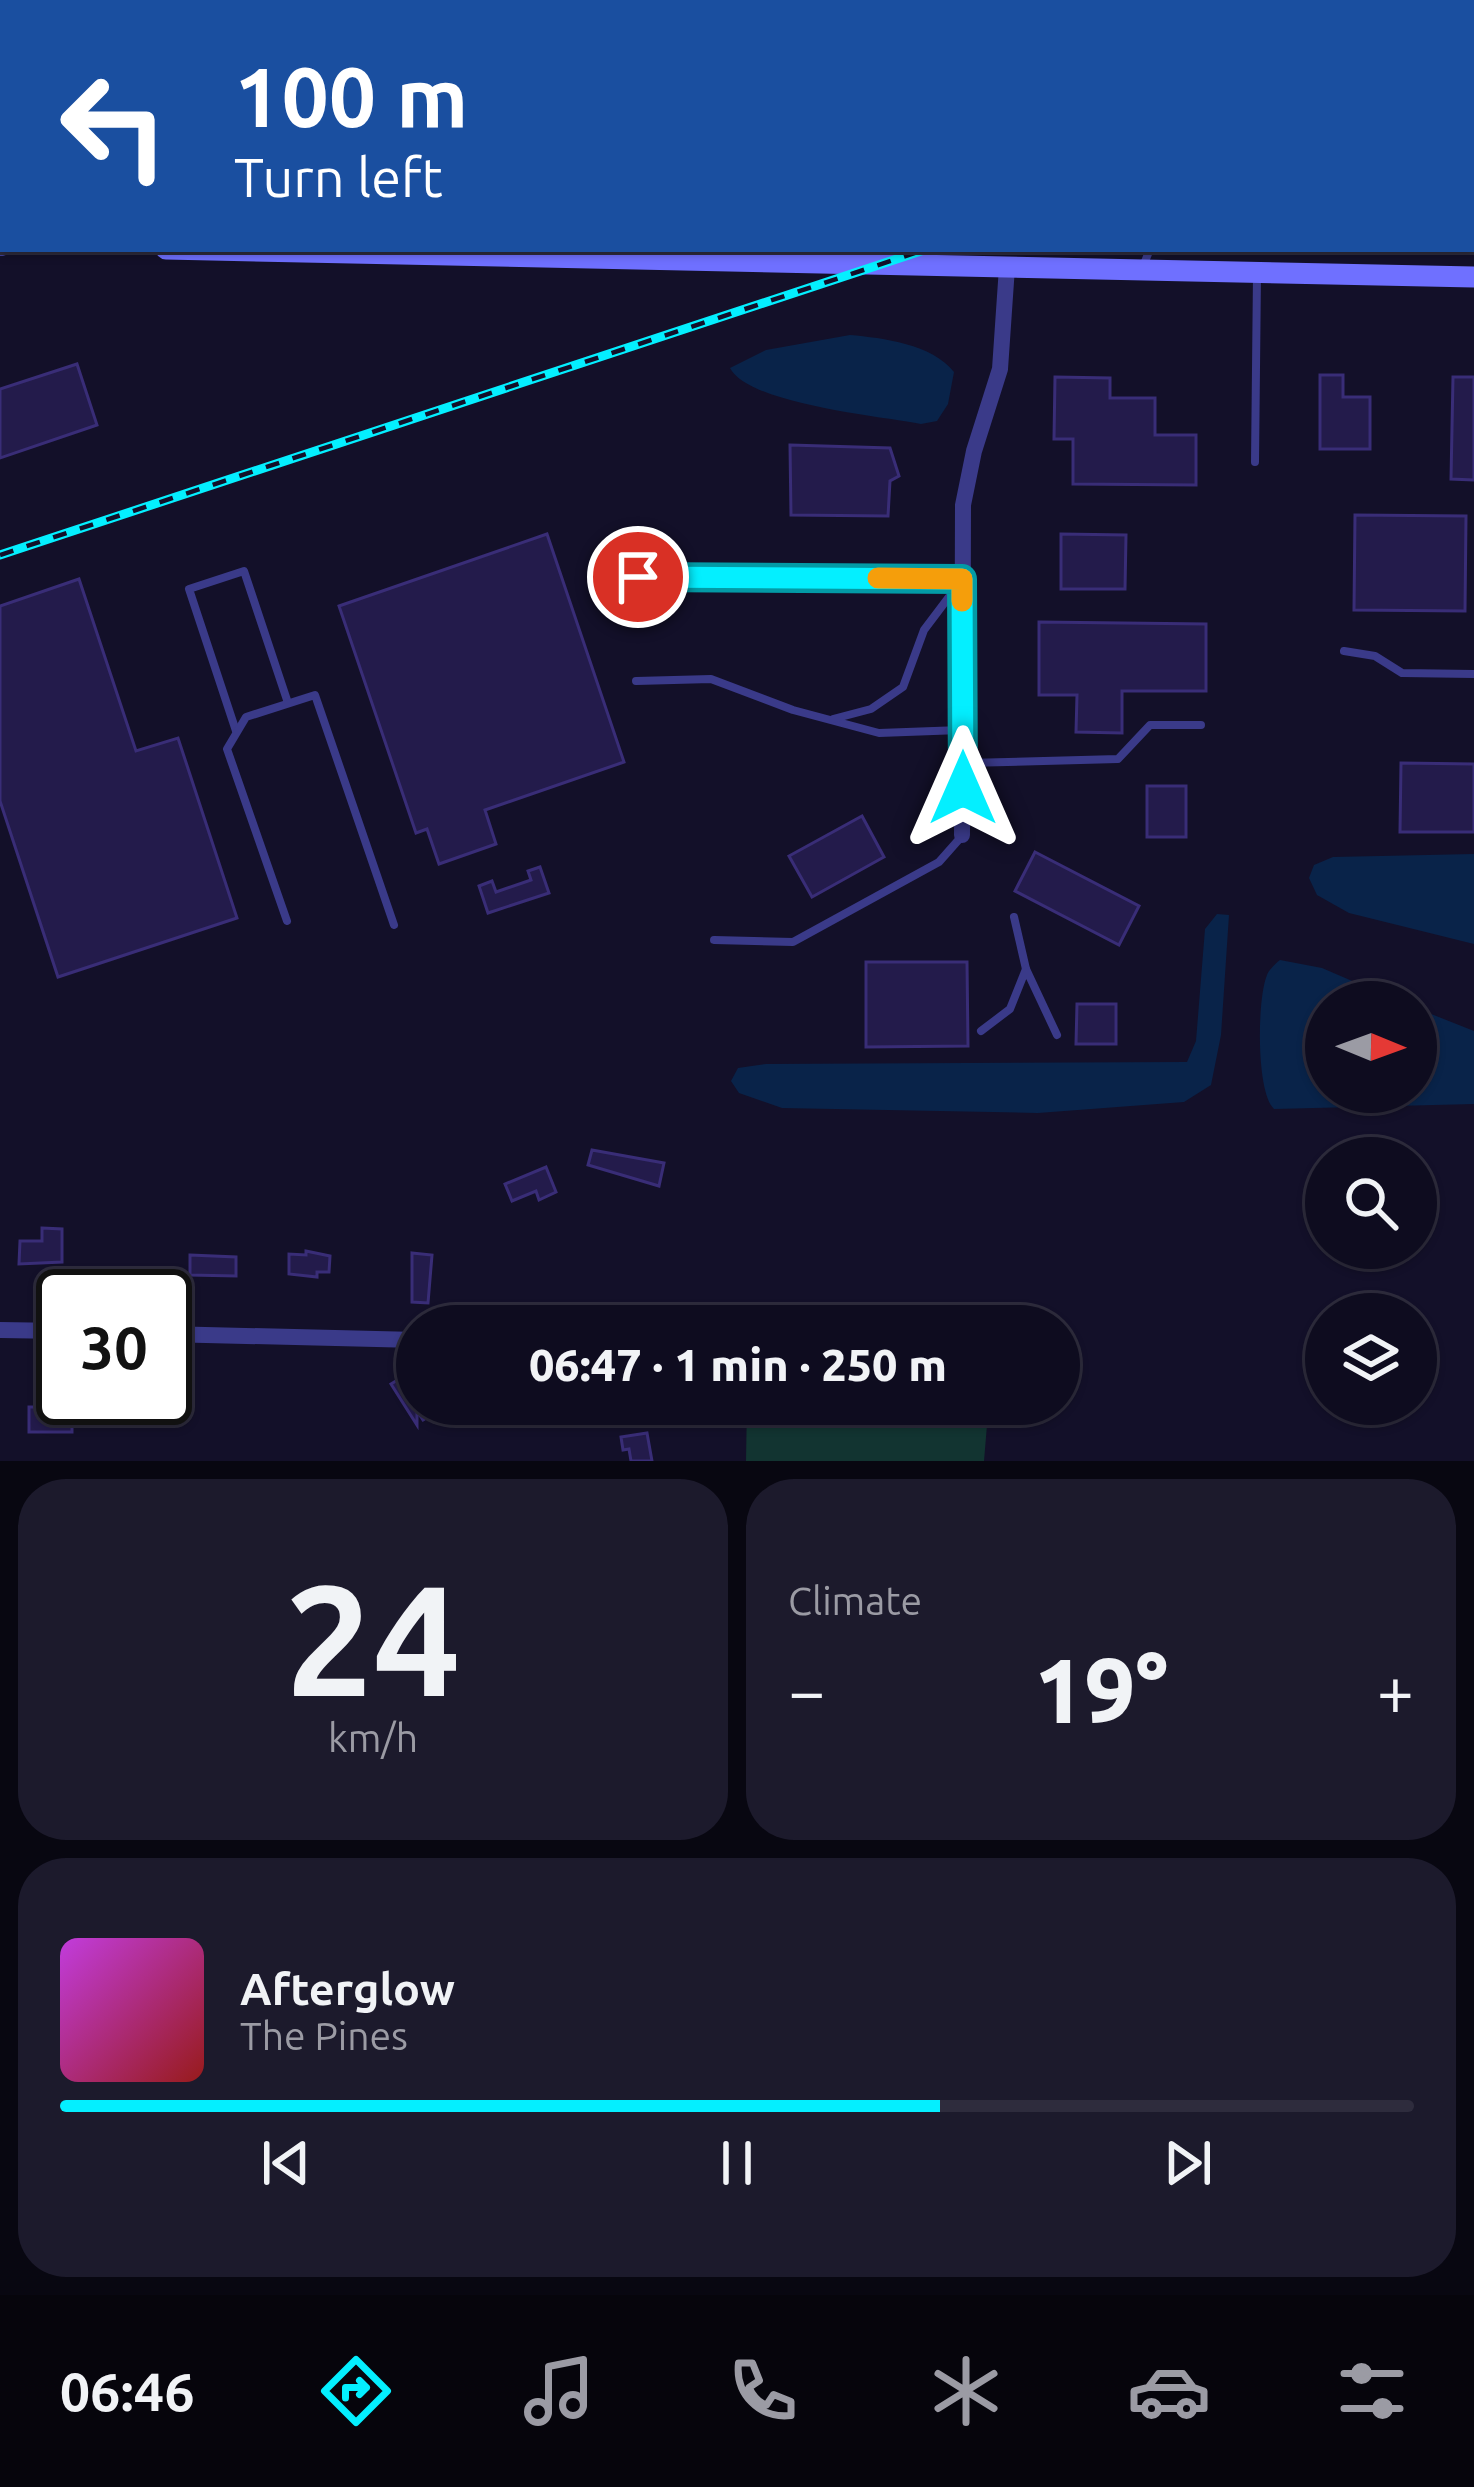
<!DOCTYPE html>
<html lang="en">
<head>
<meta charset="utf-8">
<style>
	body { margin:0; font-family:Ubuntu,sans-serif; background:#1c1a2c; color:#f1f3f6; height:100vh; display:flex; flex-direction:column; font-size:45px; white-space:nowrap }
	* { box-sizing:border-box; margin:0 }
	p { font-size:39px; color:#9b9ba4 }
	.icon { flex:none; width:66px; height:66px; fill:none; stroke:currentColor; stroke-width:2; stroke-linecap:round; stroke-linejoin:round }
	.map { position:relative; height:1461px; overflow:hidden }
	.drawer { display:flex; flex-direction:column; gap:18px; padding:18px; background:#080711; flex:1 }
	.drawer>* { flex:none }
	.guide { position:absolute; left:0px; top:0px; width:1476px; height:252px; box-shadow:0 3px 9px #0004,0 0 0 3px #2e2c3d; background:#1a4fa0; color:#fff; overflow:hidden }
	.needle { width:78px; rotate:91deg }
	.fabs { position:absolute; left:1305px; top:981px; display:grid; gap:24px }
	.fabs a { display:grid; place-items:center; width:132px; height:132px; border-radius:50%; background:#0e0c1f; box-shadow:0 3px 9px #0004,0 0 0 3px #2e2c3d; font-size:60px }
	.speed { position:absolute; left:36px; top:1269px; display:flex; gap:24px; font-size:60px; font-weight:700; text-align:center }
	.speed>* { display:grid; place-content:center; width:156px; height:156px; border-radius:50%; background:#0e0c1f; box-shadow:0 3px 9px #0004,0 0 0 3px #2e2c3d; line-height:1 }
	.speed .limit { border:6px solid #111; border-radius:18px; background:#fff; color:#111 }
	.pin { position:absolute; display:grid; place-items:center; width:102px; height:102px; color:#fff; margin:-51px; border:6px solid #fff; border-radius:50%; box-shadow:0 3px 12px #0007 }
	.me { position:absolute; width:132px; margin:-66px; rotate:0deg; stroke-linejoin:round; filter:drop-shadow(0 0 9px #0008) }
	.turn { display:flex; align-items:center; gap:42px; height:252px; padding:0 36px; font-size:54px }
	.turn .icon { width:156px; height:156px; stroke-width:2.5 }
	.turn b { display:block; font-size:84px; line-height:102px }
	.big { font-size:90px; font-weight:800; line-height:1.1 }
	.drawer .card { flex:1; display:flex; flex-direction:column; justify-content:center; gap:18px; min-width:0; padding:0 42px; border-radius:48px; background:#1c1a2c }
	.drawer .dial { align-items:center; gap:0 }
	.dial b { font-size:156px; line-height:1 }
	.song { display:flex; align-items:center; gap:36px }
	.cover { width:144px; height:144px; border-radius:18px; background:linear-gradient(135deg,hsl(290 70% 55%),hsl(0 70% 35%)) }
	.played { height:12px; border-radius:6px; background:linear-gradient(90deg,#04efff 65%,#2e2c3d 65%) }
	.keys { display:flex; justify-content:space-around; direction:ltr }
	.heat { display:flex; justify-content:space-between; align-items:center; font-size:66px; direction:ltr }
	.drawer .tiles { flex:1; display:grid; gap:18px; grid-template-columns:1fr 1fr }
	.card:last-child { grid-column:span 2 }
	.trip { position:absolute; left:396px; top:1305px; width:684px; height:120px; border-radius:60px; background:#0e0c1f; box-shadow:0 3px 9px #0004,0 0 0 3px #2e2c3d; font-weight:800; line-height:120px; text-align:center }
	.dock { display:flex; height:192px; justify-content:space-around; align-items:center; background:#06050c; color:#9b9ba4 }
	.dock .icon { width:84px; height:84px }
	.dock .active { color:#04efff }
	.dock b { font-size:54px; color:#f1f3f6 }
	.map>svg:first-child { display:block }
	.green { fill:#123431 }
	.water { fill:#092349 }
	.building { fill:#231b4b; stroke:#392d77; stroke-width:3 }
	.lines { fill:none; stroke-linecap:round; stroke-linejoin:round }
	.lane { stroke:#3a3a89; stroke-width:8 }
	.street { stroke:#3a3a89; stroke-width:16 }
	.secondary { stroke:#6f70ff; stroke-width:21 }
	.rail-casing { stroke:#04efff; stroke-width:9 }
	.rail { stroke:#131029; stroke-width:4.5; stroke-dasharray:14; stroke-linecap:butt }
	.route-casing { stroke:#039ba6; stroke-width:30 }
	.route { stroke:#04efff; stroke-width:21 }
	.slow { stroke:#f59e0b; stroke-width:21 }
</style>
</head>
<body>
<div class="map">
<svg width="1474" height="1461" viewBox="0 0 1474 1461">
	<rect width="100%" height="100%" fill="#131029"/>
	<path class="green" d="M 747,1404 L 981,1404 L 987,1425 L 984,1461 L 746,1461 Z"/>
	<g class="water">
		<path d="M 850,335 C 883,338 932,344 954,372 L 948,404 L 937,421 L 921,424 C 879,416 749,404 730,368 L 766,350 Z"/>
		<path d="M 1474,854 L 1474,944 L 1349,913 L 1317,895 L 1309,878 L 1314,865 L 1333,857 Z"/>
		<path d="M 1217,914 L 1229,915 L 1221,1035 L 1211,1085 L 1184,1102 L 1038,1113 L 782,1108 L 739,1093 L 731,1081 L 738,1068 L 766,1064 L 1187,1062 L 1196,1041 L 1205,929 Z"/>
		<path d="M 1280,960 L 1322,968 L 1401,1002 L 1326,1002 L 1326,1092 L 1416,1092 L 1416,1008 L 1474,1031 L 1474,1104 L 1274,1109 C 1256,1092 1257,999 1267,975 C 1268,971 1276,963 1280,960 Z"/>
	</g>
	<g class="building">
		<path d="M 77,364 L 97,425 L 0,458 L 0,389 Z"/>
		<path d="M 1320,375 L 1343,375 L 1343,397 L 1370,397 L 1370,449 L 1320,449 Z"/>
		<path d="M 1055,377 L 1110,378 L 1110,398 L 1155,398 L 1155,435 L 1196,435 L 1196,485 L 1073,484 L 1073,439 L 1054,439 Z"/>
		<path d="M 1453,377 L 1474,377 L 1474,480 L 1451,479 Z"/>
		<path d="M 790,445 L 890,448 L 899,476 L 890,481 L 888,516 L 791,515 Z"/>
		<path d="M 1355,515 L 1466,516 L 1465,611 L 1354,610 Z"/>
		<path d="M 547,534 L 624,762 L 485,810 L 496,844 L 439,864 L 427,829 L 416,833 L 339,606 Z"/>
		<path d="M 1061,534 L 1126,535 L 1125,589 L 1061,589 Z"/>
		<path d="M 79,579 L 136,751 L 178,738 L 237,918 L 58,977 L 0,801 L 0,606 Z"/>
		<path d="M 1039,622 L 1206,624 L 1206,691 L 1122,691 L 1122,733 L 1076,732 L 1077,695 L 1039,695 Z"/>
		<path d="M 1401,763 L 1474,764 L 1474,832 L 1400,832 Z"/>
		<rect x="1147" y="786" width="39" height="51"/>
		<path d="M 862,816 L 884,857 L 812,897 L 789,856 Z"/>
		<path d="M 1035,852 L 1139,906 L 1119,945 L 1015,891 Z"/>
		<path d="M 540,867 L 549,893 L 488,913 L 479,886 L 492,881 L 496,892 L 531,880 L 528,871 Z"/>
		<path d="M 866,962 L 967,962 L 968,1046 L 866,1047 Z"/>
		<path d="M 1077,1004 L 1116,1004 L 1116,1044 L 1076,1044 Z"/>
		<path d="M 592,1150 L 664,1163 L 659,1186 L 588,1165 Z"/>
		<path d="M 546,1167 L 556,1192 L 539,1200 L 536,1191 L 512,1201 L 505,1184 Z"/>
		<path d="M 42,1228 L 62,1229 L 62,1262 L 19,1264 L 20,1241 L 42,1241 Z"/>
		<path d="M 306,1251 L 330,1256 L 329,1272 L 317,1272 L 317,1277 L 289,1274 L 289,1254 L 306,1255 Z"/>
		<path d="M 412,1253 L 432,1255 L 428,1303 L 412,1302 Z"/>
		<path d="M 190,1255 L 236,1257 L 236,1276 L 190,1275 Z"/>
		<path d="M 409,1373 L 417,1385 L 417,1404 L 430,1404 L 435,1413 L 423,1420 L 417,1411 L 417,1425 L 391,1384 Z"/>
		<rect x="29" y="1407" width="43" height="25"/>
		<path d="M 647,1433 L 652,1461 L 631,1461 L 629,1449 L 623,1450 L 621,1437 Z"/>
	</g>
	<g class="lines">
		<g class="lane">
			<path d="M 636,0 L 636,3"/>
			<path d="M 1220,0 L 1220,3"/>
			<path d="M 195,3 L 195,0"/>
			<path d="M 703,3 L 703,0"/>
			<path d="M 758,3 L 761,0"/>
			<path d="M 1133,3 L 1133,0"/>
			<path d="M 1459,3 L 1459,0"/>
			<path d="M 1465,3 L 1467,0"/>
			<path d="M 1142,269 L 1150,249"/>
			<path d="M 1255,462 L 1257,274"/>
			<path d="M 638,577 L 961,579"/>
			<path d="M 1344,651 L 1375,656 L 1402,673 L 1474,674"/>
			<path d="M 636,681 L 711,679 L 793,710 L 879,733 L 961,730"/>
			<path d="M 833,719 L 871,709 L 903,687 L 924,630 L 958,585"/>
			<path d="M 236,731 L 189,589 L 244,571 L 288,703"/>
			<path d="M 966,763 L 1118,759 L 1150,725 L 1201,725"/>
			<path d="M 1014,917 L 1026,969"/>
			<path d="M 287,921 L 227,749 L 246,717 L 315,695 L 394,925"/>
			<path d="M 714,940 L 793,942 L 939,862 L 962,836"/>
			<path d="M 981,1031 L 1010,1009 L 1026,969 L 1057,1035"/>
		</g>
		<g class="street">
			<path d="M 842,3 L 844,0"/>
			<path d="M 962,835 L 963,505 L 974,451 L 1000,369 L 1007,267"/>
			<path d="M 0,1330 L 63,1331"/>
			<path d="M 165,1334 L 417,1340"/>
		</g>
		<g class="secondary">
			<path d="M 0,245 L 3,245"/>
			<path d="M 166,249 L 1474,277"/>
		</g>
		<defs>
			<g id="rail">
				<path d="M 1473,12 L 1474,11"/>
				<path d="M 1473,69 L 1474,69"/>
				<path d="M 0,555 L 927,249"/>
			</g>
		</defs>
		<use href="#rail" class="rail-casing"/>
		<use href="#rail" class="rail"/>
	</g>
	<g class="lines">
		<defs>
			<path id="route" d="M 638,577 L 962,579 L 963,788"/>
		</defs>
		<use href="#route" class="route-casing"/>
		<use href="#route" class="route"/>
		<path class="slow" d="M 878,578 L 962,579 L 962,601"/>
	</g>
</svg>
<div class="fabs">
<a><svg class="needle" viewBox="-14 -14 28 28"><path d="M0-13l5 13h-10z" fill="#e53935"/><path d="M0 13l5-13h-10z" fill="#9b9ba4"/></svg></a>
<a><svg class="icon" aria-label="search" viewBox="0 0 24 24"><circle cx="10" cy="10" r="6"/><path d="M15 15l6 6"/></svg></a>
<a><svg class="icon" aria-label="layers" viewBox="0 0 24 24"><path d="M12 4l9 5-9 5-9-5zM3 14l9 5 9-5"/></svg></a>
</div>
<div class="speed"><div class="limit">30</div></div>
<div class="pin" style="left:638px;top:577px;background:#d93025"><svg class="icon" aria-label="arrive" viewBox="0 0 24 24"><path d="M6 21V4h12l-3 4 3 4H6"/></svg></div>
<svg class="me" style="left:963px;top:788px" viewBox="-20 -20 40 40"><path d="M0-17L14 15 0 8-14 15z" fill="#04efff" stroke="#fff" stroke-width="4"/></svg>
<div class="trip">06:47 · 1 min · 250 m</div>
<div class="guide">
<div class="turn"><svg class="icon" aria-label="left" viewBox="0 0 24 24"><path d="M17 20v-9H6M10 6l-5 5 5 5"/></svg><div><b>100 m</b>Turn left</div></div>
</div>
</div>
<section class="drawer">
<div class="tiles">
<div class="card dial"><b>24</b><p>km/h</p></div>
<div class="card"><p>Climate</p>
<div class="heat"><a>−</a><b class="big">19°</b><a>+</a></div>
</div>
<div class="card">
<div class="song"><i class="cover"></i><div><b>Afterglow</b><p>The Pines</p></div></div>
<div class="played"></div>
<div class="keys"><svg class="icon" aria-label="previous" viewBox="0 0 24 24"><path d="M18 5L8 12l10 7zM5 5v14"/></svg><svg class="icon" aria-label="pause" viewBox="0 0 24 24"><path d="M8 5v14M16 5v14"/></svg><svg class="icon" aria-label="next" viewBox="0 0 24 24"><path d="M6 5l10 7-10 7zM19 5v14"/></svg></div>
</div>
</div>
</section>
<nav class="dock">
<b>06:46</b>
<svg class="icon active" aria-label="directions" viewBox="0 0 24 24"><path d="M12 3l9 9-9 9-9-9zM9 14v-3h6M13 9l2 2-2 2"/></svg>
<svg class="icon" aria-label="music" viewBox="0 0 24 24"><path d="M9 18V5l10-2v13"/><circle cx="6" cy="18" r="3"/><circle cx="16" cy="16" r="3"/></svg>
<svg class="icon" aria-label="phone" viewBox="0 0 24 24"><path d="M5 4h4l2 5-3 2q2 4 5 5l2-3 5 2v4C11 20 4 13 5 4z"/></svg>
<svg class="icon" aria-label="climate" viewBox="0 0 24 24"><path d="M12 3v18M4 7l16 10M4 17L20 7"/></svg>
<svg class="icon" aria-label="car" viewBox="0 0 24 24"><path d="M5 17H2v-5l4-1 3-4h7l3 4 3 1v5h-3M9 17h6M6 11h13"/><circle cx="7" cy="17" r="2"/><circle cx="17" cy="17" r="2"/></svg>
<svg class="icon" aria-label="filters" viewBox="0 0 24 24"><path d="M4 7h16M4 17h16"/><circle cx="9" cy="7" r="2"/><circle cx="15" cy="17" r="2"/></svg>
</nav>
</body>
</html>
